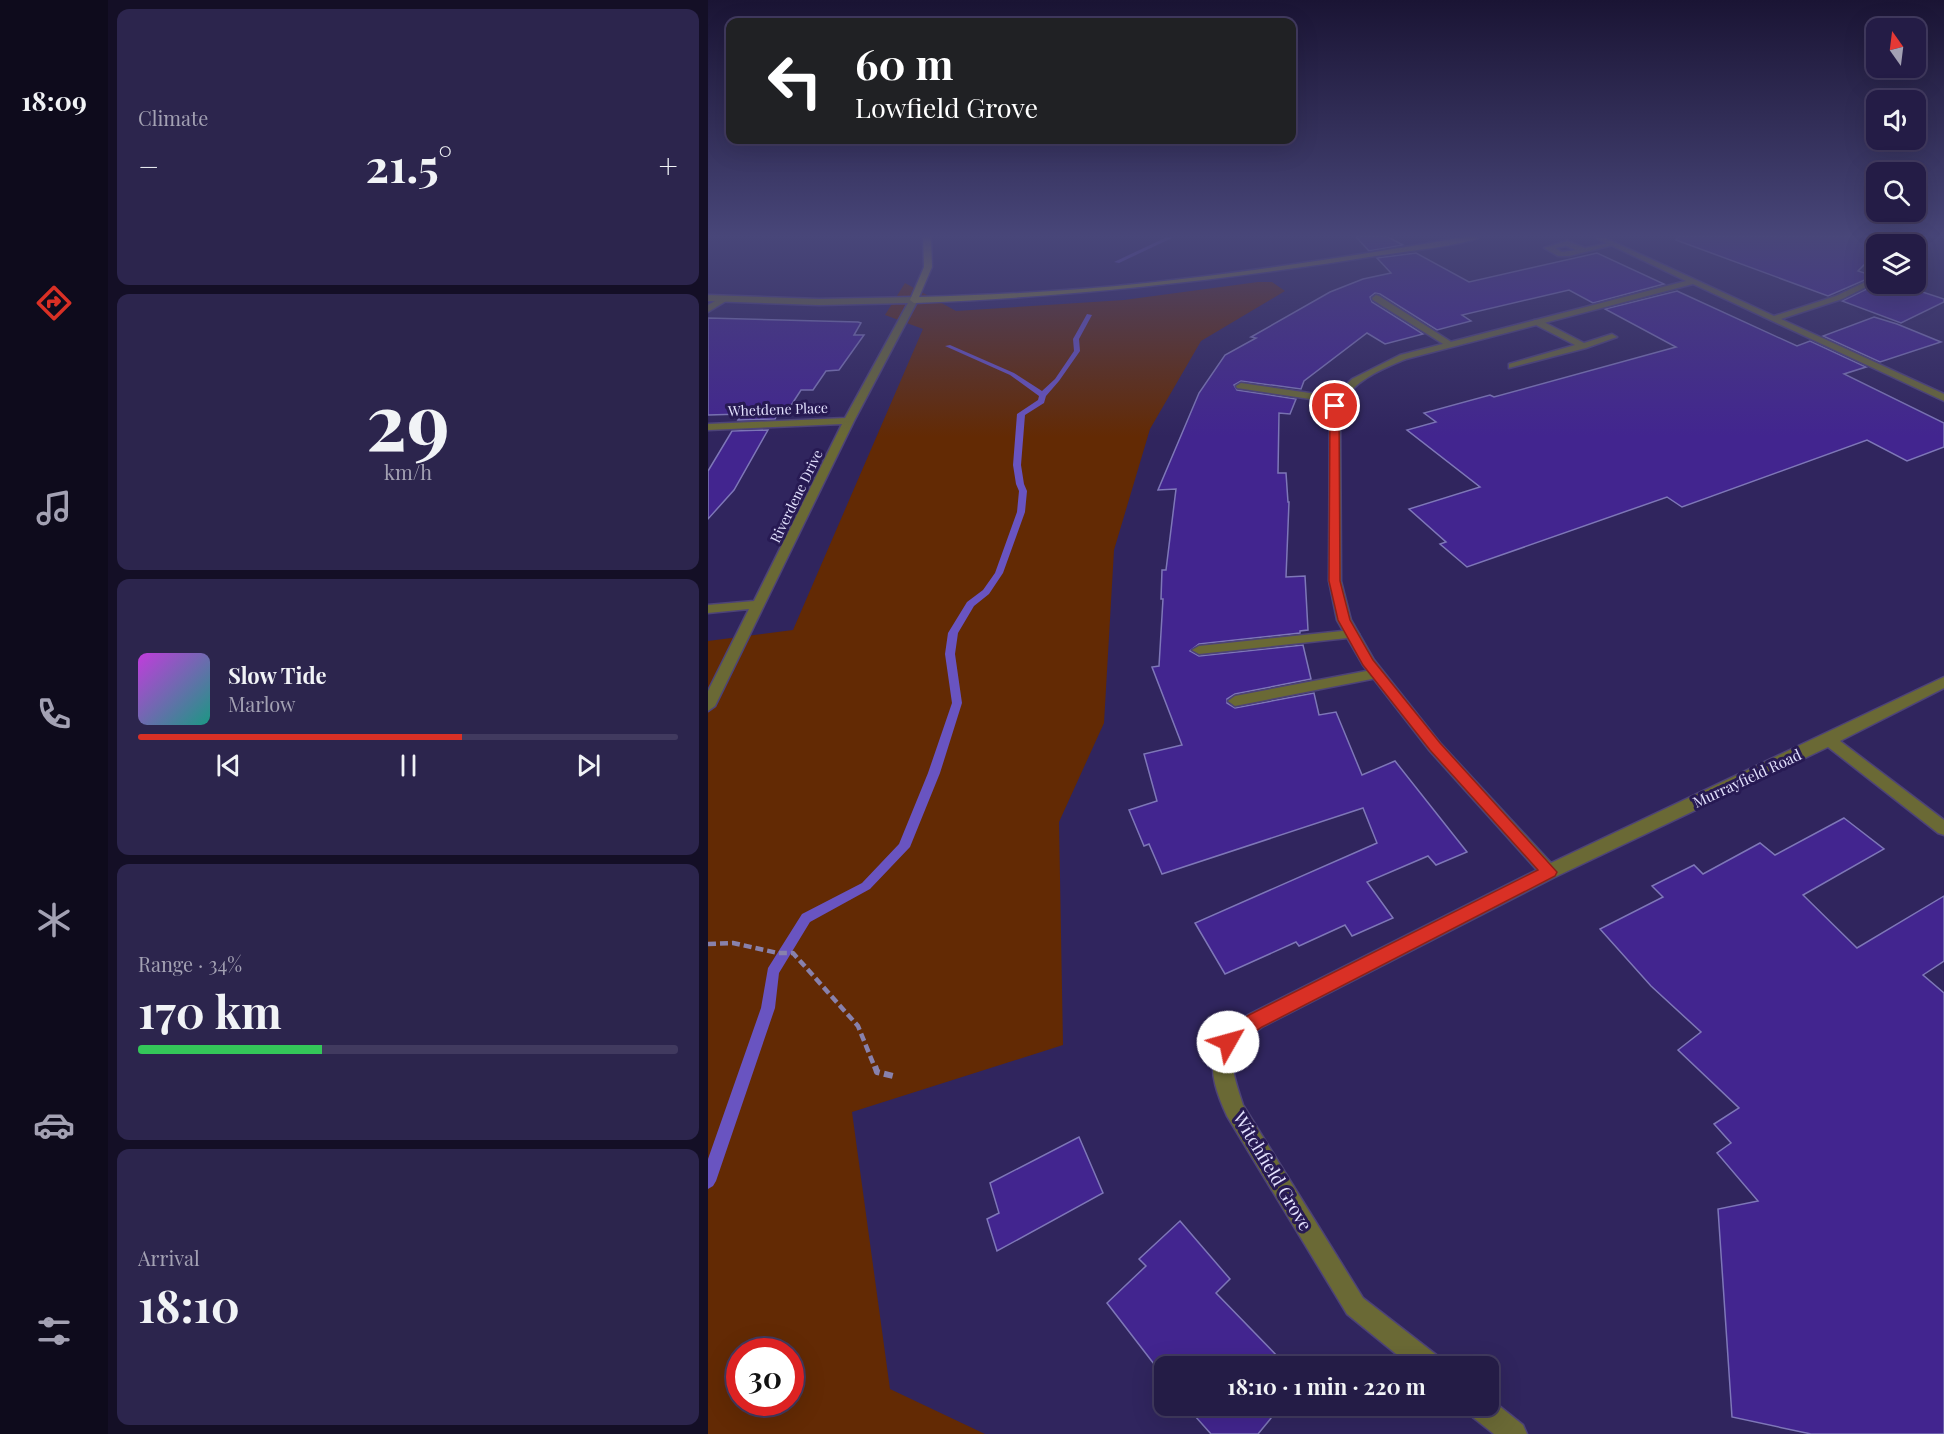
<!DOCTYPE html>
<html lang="en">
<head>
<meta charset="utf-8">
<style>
	body { margin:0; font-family:"Playfair Display",serif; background:#2c254d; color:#f1f3f6; height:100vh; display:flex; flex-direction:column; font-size:22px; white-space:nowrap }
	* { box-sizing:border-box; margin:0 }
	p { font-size:20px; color:#a3a1b3 }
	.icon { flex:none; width:33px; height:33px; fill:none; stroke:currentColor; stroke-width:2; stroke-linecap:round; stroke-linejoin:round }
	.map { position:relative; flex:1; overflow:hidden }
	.panel { display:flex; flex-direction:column; gap:9px; padding:9px; background:#140f26; width:600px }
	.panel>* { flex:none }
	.hud { position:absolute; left:18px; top:18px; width:570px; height:126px; border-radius:12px; box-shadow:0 6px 24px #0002,0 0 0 2px #413a5f; background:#202124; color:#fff; overflow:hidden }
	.needle { width:39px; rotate:346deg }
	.controls { position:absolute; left:1158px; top:18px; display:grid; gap:12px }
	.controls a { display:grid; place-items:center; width:60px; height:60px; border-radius:12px; background:#241c46; box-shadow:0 6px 24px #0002,0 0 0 2px #413a5f; font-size:30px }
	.speed { position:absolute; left:18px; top:1338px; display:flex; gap:12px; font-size:30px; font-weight:700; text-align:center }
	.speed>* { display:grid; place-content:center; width:78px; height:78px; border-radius:50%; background:#241c46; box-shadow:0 6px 24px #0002,0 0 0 2px #413a5f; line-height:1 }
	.speed .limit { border:9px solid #d22; background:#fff; color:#111 }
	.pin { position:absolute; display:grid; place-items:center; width:51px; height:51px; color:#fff; margin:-26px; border:3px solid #fff; border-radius:50%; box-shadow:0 2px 6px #0007 }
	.me { position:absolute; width:66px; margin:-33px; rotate:52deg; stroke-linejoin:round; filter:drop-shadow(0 0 4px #0008) }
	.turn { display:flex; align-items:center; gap:21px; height:126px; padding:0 30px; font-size:27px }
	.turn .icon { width:78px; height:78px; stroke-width:2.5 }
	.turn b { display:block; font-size:42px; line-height:51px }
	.big { font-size:45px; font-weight:700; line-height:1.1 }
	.panel .tile { flex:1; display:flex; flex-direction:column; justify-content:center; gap:9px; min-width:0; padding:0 21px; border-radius:12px; background:#2c254d }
	.panel .dial { align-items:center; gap:0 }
	.dial b { font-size:78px; line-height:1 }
	.song { display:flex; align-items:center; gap:18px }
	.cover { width:72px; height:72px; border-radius:9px; background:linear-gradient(135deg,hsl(290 70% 55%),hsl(170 70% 35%)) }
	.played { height:6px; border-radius:3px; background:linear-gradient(90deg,#d93025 60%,#413a5f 60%) }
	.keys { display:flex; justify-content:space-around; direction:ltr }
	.heat { display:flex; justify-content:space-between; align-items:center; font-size:33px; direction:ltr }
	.charge { height:9px; border-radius:4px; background:linear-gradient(90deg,#34c759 34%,#413a5f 0) }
	.trip { position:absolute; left:446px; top:1356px; width:345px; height:60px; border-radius:12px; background:#241c46; box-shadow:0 6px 24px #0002,0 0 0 2px #413a5f; font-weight:700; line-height:60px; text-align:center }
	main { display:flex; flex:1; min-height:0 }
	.tabs { display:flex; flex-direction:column; width:108px; justify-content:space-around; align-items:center; background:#0e0b1c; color:#a3a1b3 }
	.tabs .icon { width:42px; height:42px }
	.tabs .selected { color:#d93025 }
	.tabs b { font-size:27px; color:#f1f3f6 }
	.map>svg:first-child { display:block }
	.green { fill:#632a04; fill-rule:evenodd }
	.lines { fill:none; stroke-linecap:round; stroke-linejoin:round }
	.stream { fill:#6954c1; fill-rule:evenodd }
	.building { fill:#42258f; stroke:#7e77b8; stroke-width:1.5 }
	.lane-casing { stroke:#4d4378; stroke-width:3 }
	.street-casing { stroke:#4d4378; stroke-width:3 }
	.secondary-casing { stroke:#4d4378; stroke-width:3 }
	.path-far1 { stroke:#8881ac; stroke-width:4.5; stroke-dasharray:8 4; stroke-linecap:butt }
	.path { stroke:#8881ac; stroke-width:6; stroke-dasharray:9 4.5; stroke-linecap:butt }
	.lane { fill:#6a6935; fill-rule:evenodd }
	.street { fill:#6a6935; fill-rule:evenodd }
	.secondary { fill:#8a882e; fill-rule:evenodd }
	.route { fill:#d93025; stroke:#8d1f18; stroke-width:1.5 }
	.labels { text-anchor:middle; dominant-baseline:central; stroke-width:6; stroke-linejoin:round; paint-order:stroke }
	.far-street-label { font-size:14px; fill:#e3e1fe; stroke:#271a53 }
	.street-label { font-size:15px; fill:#e3e1fe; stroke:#271a53 }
	.near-street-label { font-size:18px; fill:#e3e1fe; stroke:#271a53 }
</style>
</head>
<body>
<main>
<nav class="tabs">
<b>18:09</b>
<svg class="icon selected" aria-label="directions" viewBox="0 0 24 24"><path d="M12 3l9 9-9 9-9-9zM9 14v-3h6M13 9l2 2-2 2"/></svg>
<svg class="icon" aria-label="music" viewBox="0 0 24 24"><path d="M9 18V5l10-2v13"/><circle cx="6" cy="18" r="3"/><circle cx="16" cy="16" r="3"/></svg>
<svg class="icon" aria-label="phone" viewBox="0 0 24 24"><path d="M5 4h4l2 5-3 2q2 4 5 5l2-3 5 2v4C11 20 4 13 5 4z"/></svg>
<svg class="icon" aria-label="climate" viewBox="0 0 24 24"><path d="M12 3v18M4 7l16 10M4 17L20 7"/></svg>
<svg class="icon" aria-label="car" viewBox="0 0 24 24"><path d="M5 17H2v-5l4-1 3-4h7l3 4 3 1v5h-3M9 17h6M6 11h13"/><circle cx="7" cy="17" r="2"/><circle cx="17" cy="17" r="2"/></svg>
<svg class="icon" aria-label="filters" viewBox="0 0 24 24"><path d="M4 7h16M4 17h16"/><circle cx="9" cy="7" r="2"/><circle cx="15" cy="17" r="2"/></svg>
</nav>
<section class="panel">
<div class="tile"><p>Climate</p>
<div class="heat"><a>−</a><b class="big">21.5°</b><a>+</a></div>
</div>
<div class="tile dial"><b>29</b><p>km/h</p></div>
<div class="tile">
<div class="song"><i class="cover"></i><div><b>Slow Tide</b><p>Marlow</p></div></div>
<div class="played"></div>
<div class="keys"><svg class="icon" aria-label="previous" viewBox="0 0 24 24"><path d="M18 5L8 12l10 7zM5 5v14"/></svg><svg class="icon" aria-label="pause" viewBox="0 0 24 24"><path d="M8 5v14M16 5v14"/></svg><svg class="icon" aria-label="next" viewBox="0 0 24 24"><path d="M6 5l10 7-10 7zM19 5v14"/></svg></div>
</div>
<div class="tile"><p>Range · 34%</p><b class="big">170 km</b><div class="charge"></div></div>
<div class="tile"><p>Arrival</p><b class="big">18:10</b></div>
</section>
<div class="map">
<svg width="1236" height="1434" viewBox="0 0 1236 1434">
	<rect width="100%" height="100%" fill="#30255e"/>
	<path class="green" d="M 550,282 L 564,282 L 577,291 L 493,341 L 442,429 L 406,550 L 396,723 L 351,822 L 355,1045 L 144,1112 L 182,1389 L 277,1434 L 0,1434 L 0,641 L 85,630 L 215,329 L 177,315 L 197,283 L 248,311 L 416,300 ZM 32,1352 L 82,1352 L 82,1402 L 32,1402 Z"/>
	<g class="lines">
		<g class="stream">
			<path d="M 459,237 L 466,237 L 411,263 L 406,262 Z"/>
			<path d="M 379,314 L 384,315 L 371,339 L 372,351 L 351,381 L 338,396 L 336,403 L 317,415 L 313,465 L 316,484 L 319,491 L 317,512 L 295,573 L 281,594 L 266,606 L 250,633 L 247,654 L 254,703 L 232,773 L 202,847 L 162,889 L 102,922 L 71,973 L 67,1008 L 8,1181 L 5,1186 L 0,1189 L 0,1159 L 53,1008 L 60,968 L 94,914 L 154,883 L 191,844 L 220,773 L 244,703 L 237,654 L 240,633 L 259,602 L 275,590 L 287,573 L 309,512 L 311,491 L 308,484 L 305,465 L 309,414 L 330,400 L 331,396 L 302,375 L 237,346 L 242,345 L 306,373 L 334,391 L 347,379 L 366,351 L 365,339 Z"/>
		</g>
	</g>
	<g class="building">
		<path d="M 648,237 L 680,237 L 695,245 L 661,251 Z"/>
		<path d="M 969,237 L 1186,237 L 1178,244 L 1168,244 L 1168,253 L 1150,271 L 1166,276 L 1120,296 L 968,240 Z"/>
		<path d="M 708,253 L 761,282 L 889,253 L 956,284 L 885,303 L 861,290 L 754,315 L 763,321 L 729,330 L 672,294 L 667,293 L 662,297 L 664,302 L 715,334 L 677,344 L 659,333 L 596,381 L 593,389 L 533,381 L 526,385 L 529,390 L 588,399 L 582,414 L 571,413 L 570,473 L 578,473 L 580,502 L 581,502 L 578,577 L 597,576 L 600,630 L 592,631 L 592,633 L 491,644 L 482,651 L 491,656 L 595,645 L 603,679 L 527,694 L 519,699 L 519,703 L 527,708 L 606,693 L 611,715 L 628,712 L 654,775 L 687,761 L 759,852 L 728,865 L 720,856 L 659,882 L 685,918 L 644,936 L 637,925 L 591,946 L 588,942 L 517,974 L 487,923 L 669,843 L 655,808 L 454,874 L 441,844 L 436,846 L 421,810 L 449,801 L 436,754 L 474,745 L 444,667 L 451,666 L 455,599 L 453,599 L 454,570 L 458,570 L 468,489 L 450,490 L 491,393 L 517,355 L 548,338 L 543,337 L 622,292 L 655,279 L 683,273 L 669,258 Z"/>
		<path d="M 1169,284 L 1190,284 L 1236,299 L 1236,302 L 1193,323 L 1134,301 Z"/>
		<path d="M 969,291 L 1089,346 L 1102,341 L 1158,367 L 1136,374 L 1236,423 L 1236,447 L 1199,461 L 1159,440 L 974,507 L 959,497 L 759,567 L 732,544 L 738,542 L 701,509 L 772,487 L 699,430 L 728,422 L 716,413 L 782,395 L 786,397 L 968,347 L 897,309 Z"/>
		<path d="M 1166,317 L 1189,324 L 1233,342 L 1172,362 L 1115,336 Z"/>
		<path d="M 0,318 L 150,322 L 153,323 L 146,335 L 156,335 L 131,370 L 118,371 L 105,390 L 93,390 L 82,407 L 73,407 L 67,419 L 30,420 L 34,414 L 0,415 Z"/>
		<path d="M 60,430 L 26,490 L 0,519 L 0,471 L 24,431 Z"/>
		<path d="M 1136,818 L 1176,849 L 1095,895 L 1149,948 L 1236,896 L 1236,961 L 1215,975 L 1236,993 L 1236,1434 L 1103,1434 L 1024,1417 L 1010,1209 L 1050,1201 L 1009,1153 L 1023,1143 L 1006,1124 L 1031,1108 L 970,1050 L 993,1032 L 943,986 L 892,929 L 955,897 L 944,886 L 986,865 L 995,874 L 1052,843 L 1067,855 Z"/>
		<path d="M 371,1137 L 395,1193 L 289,1251 L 279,1219 L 291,1213 L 282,1183 Z"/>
		<path d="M 472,1221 L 522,1279 L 508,1293 L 576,1363 L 573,1366 L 456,1366 L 456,1377 L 399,1303 L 438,1266 L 431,1259 Z"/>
		<path d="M 478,1406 L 573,1406 L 550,1434 L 503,1434 Z"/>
	</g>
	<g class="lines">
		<defs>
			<g id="lane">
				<path d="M 859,241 L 877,248 L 905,242 L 909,244 L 861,256 L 850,256 L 836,248 ZM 858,246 L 868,250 L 854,252 L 847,248 Z"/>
				<path d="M 668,295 L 671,296 L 748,345 L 740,347 L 665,300 L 664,298 Z"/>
				<path d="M 16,296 L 23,298 L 0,312 L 0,305 Z"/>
				<path d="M 826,320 L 832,320 L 876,343 L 904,334 L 909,337 L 878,348 L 801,368 L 801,364 L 867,345 L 826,324 Z"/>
				<path d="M 533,383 L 629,397 L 634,400 L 629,403 L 529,388 L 528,386 Z"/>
				<path d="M 644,630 L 651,634 L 649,637 L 491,654 L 484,650 L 491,646 Z"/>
				<path d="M 669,669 L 674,671 L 676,674 L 674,677 L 527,706 L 520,701 L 527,696 Z"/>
			</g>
			<g id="street">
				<path d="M 886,237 L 895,237 L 1066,316 L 1128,296 L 1168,277 L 1168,282 L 1134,299 L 1073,319 L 1236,394 L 1236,401 L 985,284 L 698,359 C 672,370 646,380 632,406 L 633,581 L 643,620 L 666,660 L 732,743 L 843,863 L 1236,677 L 1236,688 L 1132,741 L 1236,820 L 1236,835 L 1230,833 L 1120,747 L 847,877 L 554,1027 C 516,1054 522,1064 535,1105 L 655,1298 L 731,1357 L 734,1366 L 703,1366 L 639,1314 L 519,1116 C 498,1070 497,1045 540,1015 L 829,870 L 722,751 L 655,665 L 629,620 L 621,581 L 622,406 L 629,394 L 644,379 L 692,355 L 978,281 Z"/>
				<path d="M 1211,237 L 1219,237 L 1209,246 L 1202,244 Z"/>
				<path d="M 0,295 L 111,299 L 206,297 L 210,300 L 146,421 L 7,706 L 0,711 L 0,691 L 41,609 L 0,613 L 0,605 L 46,601 L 134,424 L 0,430 L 0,424 L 137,418 L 200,303 L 111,305 L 0,301 Z"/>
				<path d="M 780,1397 L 815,1425 L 819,1434 L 786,1434 L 762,1415 L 758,1406 L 780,1406 Z"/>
			</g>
			<path id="secondary" d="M 215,237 L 223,237 L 224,267 L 211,297 C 287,295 363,291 438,283 C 545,272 651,255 757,237 L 772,237 C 759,245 693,252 674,255 C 518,280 363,297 206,303 L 202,300 L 216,267 Z"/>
		</defs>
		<use href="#lane" class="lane-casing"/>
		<use href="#street" class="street-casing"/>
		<use href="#secondary" class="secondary-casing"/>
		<path class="path-far1" d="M 0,944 L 25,943 L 70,953 L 85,953 L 150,1026 L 167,1068"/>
		<path class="path" d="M 167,1066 L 169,1072 L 185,1076"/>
		<use href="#lane" class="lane"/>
		<use href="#street" class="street"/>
		<use href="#secondary" class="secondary"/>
	</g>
	<linearGradient id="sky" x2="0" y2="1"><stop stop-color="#1a1434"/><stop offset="0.54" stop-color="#484679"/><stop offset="1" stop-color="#484679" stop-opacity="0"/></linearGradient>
	<rect width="1236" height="437" fill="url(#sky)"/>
	<path class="route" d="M 627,403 L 631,406 L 632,581 L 642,620 L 665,660 L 732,743 L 849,872 L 847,876 L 554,1027 L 520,1050 L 513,1048 L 511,1042 L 513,1036 L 541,1015 L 830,870 L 722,750 L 655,665 L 630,620 L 621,581 L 622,406 Z"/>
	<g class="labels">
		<g class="far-street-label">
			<text transform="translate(70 409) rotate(-2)">Whetdene Place</text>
			<text transform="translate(88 496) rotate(-64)">Riverdene Drive</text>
		</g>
		<g class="street-label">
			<text transform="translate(1039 778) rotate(-25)">Murrayfield Road</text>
		</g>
		<g class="near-street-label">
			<text transform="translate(565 1171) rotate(59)">Witchfield Grove</text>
		</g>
	</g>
</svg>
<div class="controls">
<a><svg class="needle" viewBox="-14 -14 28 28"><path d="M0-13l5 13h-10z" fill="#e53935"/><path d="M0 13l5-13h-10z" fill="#a3a1b3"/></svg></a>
<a><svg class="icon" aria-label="sound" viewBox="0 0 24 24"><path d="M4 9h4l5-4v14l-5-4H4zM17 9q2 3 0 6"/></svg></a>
<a><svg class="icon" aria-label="search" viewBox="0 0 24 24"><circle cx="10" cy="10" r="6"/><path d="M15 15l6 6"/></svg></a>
<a><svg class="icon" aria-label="layers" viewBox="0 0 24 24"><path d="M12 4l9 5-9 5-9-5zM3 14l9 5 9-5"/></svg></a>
</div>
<div class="speed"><div class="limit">30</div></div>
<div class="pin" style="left:627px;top:406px;background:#d93025"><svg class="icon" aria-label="arrive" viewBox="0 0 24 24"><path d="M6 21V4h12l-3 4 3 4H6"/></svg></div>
<svg class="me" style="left:520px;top:1042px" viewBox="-20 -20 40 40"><circle r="19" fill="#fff"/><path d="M0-13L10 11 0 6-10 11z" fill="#d93025"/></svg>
<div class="trip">18:10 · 1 min · 220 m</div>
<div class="hud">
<div class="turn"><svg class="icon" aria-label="left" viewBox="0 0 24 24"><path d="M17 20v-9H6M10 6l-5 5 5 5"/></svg><div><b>60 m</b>Lowfield Grove</div></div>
</div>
</div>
</main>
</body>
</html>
